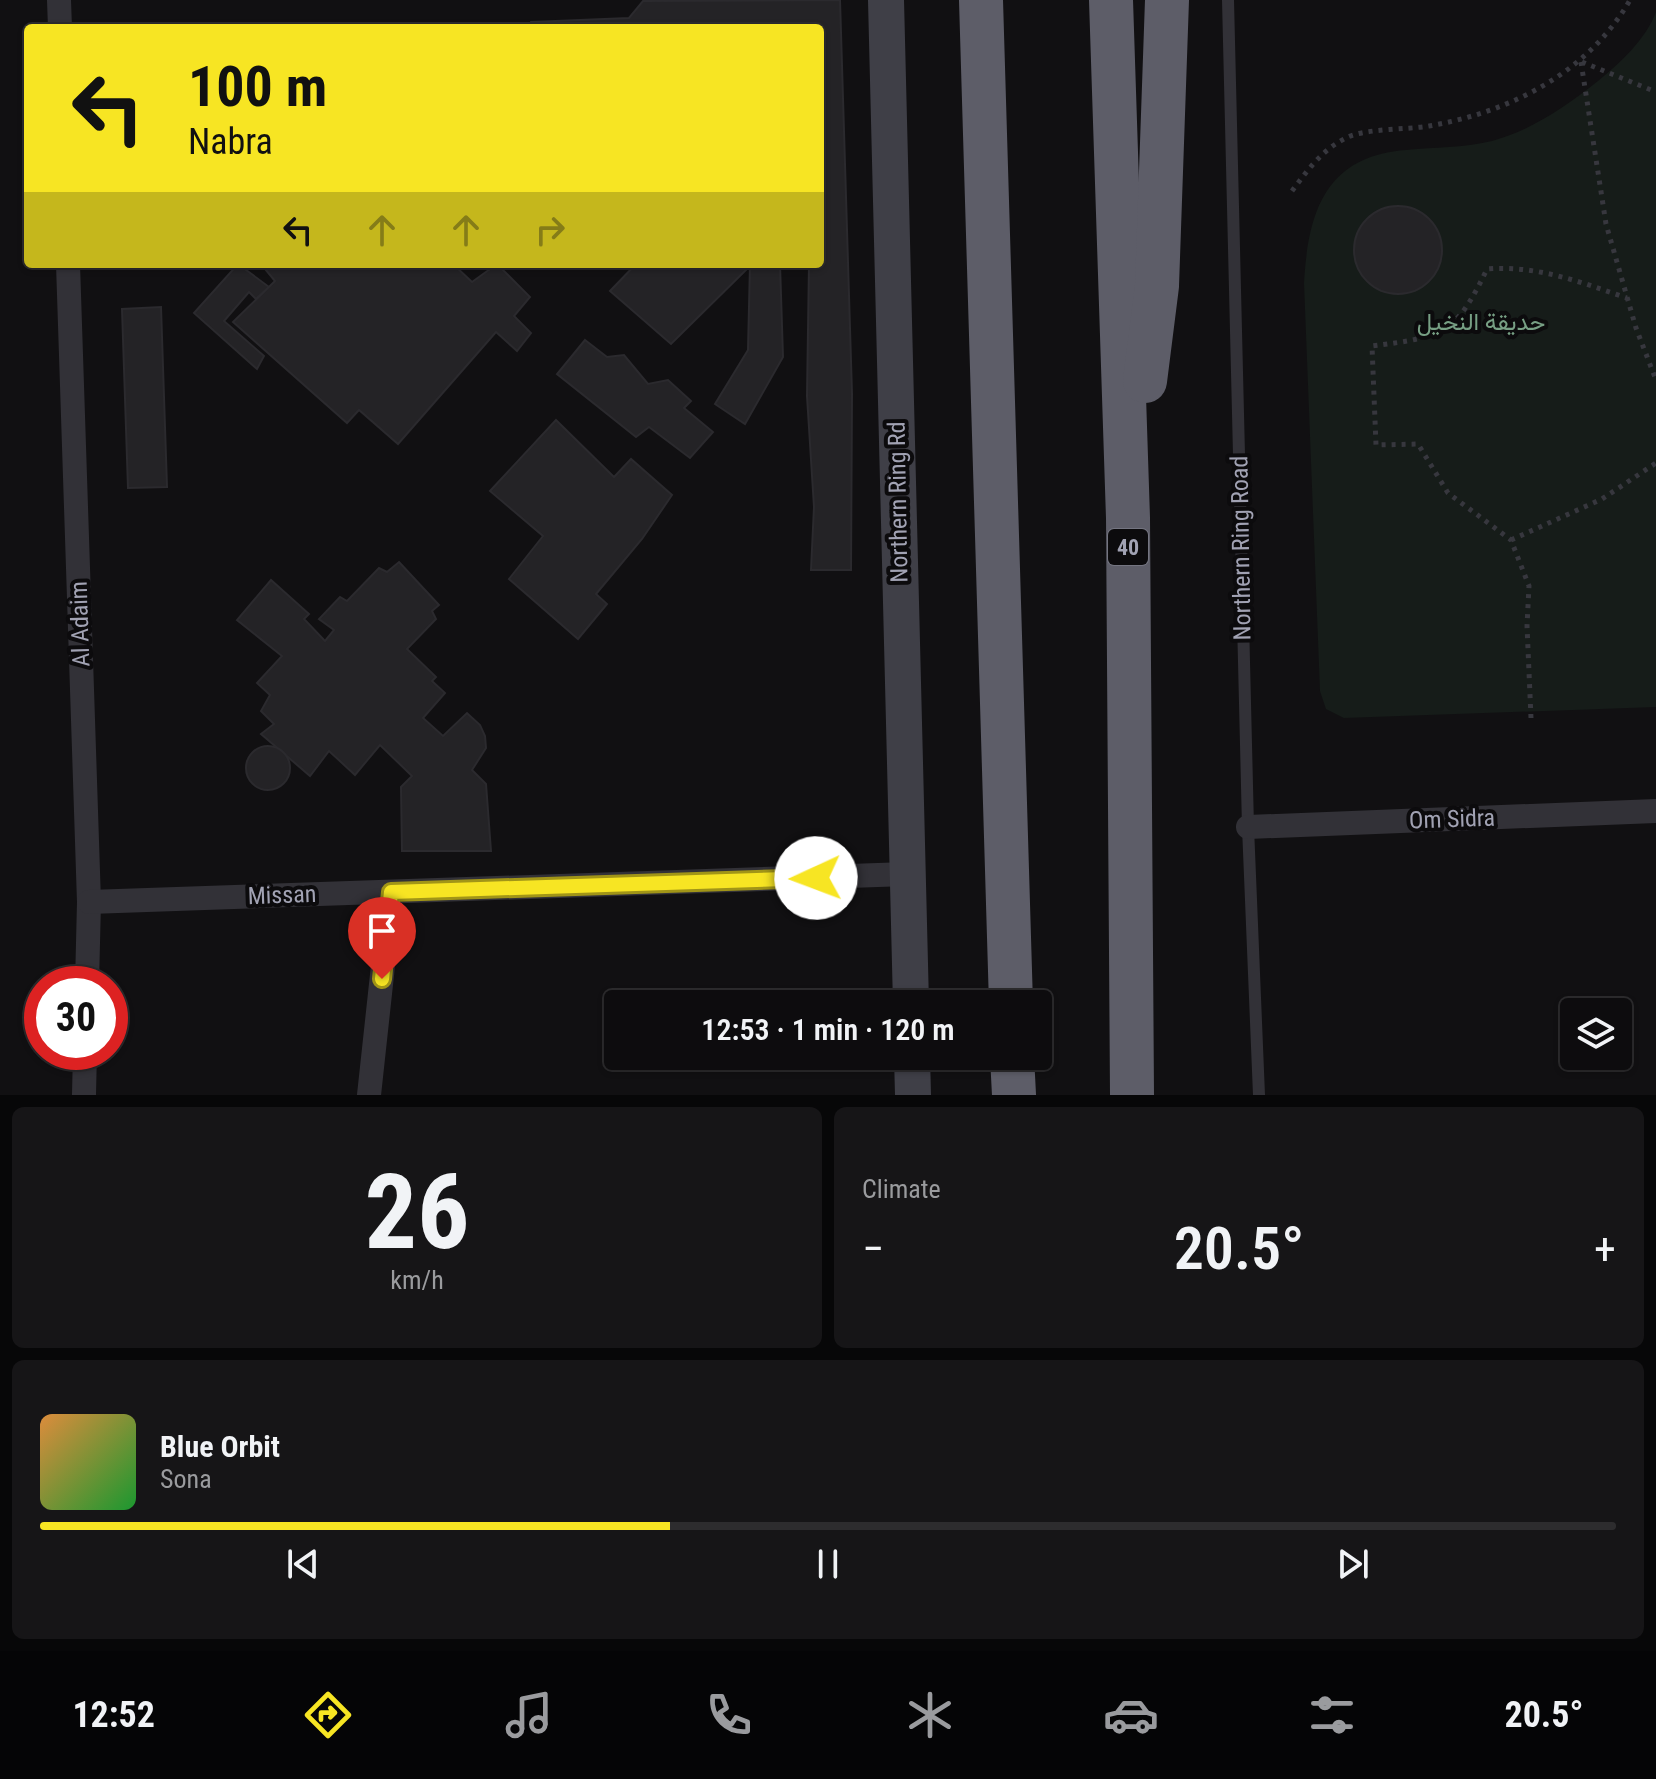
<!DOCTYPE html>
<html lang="en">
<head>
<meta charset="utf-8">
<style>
	body { margin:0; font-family:"Roboto Condensed",Vazirmatn,sans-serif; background:#161517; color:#f1f3f6; height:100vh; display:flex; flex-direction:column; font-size:30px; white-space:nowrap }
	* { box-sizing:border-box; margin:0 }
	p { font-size:26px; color:#9a9b9e }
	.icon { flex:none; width:44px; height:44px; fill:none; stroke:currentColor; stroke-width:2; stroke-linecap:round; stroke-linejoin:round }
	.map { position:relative; height:1095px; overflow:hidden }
	.panel { display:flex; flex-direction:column; gap:12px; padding:12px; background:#070708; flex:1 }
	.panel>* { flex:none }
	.banner { position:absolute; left:24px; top:24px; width:800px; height:244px; border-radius:8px; box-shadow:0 2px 6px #0004,0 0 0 2px #2d2c2e; background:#f7e523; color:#111; overflow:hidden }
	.fabs { position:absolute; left:1560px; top:998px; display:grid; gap:16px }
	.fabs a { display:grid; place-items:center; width:72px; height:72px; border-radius:8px; background:#0d0c0e; box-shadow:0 2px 6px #0004,0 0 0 2px #2d2c2e; font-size:40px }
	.speed { position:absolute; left:24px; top:966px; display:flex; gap:16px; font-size:40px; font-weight:700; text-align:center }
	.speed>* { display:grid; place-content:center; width:104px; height:104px; border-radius:50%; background:#0d0c0e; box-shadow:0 2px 6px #0004,0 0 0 2px #2d2c2e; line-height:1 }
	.speed .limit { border:12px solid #d22; background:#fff; color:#111 }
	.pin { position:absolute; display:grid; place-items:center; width:68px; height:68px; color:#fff; margin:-82px -34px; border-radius:50% 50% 50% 0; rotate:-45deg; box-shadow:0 0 8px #0007 }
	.pin .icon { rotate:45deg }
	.me { position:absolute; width:88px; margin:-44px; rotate:268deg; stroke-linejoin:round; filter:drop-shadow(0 0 6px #0008) }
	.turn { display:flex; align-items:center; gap:28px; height:168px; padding:0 32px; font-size:36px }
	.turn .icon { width:104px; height:104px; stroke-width:2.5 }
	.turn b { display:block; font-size:56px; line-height:68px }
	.lanes { display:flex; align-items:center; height:76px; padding:0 32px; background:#0003; justify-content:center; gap:40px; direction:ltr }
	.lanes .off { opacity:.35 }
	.big { font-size:60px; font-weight:600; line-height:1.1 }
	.panel .widget { flex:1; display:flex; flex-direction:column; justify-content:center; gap:12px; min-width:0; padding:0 28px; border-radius:12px; background:#161517 }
	.panel .dial { align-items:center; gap:0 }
	.dial b { font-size:104px; line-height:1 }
	.song { display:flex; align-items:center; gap:24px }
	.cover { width:96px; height:96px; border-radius:12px; background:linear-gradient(135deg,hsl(30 70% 55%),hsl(130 70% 35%)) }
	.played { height:8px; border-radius:4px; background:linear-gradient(90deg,#f7e523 40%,#2d2c2e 40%) }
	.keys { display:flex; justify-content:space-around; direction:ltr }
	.heat { display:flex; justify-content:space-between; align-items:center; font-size:44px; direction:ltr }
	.panel .tiles { flex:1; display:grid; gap:12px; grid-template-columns:1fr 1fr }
	.widget:last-child { grid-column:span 2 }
	.trip { position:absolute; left:604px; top:990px; width:448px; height:80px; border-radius:8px; background:#0d0c0e; box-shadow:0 2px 6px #0004,0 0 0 2px #2d2c2e; font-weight:600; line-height:80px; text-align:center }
	.tab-bar { display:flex; height:128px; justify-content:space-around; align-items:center; background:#050506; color:#9a9b9e }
	.tab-bar .icon { width:56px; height:56px }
	.tab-bar .selected { color:#f7e523 }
	.tab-bar b { font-size:36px; color:#f1f3f6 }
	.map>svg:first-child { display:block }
	.green { fill:#161c19 }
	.building { fill:#242326; stroke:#2b2a2e; stroke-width:2 }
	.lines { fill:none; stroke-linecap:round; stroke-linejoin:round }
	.path { stroke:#37373e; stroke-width:5; stroke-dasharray:4 6; stroke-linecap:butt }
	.service { stroke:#323137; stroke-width:12 }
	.minor { stroke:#323137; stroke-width:24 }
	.secondary { stroke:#3f3f47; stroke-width:36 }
	.motorway { stroke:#5d5d68; stroke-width:44 }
	.route-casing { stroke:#a19517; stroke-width:20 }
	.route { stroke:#f7e523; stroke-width:14 }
	.labels { text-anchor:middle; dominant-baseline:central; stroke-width:8; stroke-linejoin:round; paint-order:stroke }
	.shield { fill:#0c0b0d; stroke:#747581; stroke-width:2 }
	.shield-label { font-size:22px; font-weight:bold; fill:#a1a2b3 }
	.park-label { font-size:24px; fill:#779f84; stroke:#0c0b0d }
	.street-label { font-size:24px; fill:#a1a2b3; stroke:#0c0b0d }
</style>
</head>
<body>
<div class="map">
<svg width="1656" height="1095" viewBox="0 0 1656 1095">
	<rect width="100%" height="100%" fill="#111012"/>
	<path class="green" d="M 1656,12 L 1656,707 L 1344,718 L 1326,709 L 1320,691 L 1304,283 C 1308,213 1325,156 1406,150 C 1436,147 1462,148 1492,141 C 1532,130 1565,107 1598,81 C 1620,63 1646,39 1656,12 Z"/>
	<g class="building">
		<path d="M 840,0 L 852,394 L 851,570 L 811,570 L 814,507 L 807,396 L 809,264 L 820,264 L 820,28 L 528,28 L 531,22 L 629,18 L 643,1 Z"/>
		<circle cx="1398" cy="250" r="44"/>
		<path d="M 238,264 L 269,287 L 256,299 L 249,292 L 224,321 L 264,356 L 257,369 L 194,313 Z"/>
		<path d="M 269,264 L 453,264 L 472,282 L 497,264 L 530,297 L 514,316 L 531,333 L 517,351 L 496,332 L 398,444 L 359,410 L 347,423 L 233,322 L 275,281 L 265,269 Z"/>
		<path d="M 636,264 L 748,264 L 750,266 L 671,344 L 610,291 Z"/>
		<path d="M 750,264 L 780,264 L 783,357 L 745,424 L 715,404 L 748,350 Z"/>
		<path d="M 161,307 L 167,487 L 128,488 L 122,309 Z"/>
		<path d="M 585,340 L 607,357 L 624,355 L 648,384 L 668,380 L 691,401 L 684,408 L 713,432 L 690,458 L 649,427 L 636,437 L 557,374 Z"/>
		<path d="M 556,420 L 614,477 L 631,459 L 672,495 L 642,539 L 596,594 L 607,604 L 578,639 L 509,579 L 543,536 L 490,491 Z"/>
		<path d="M 399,562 L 439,605 L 432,611 L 436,619 L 407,649 L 436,677 L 432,681 L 445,693 L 423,718 L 443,736 L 467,713 L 480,725 L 485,736 L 486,748 L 472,770 L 486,784 L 491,851 L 402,851 L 401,787 L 412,776 L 380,745 L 355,775 L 329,751 L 310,776 L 261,734 L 274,724 L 261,711 L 270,695 L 257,683 L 282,656 L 237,620 L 271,580 L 309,614 L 304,619 L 325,641 L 334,630 L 319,619 L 340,597 L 347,601 L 379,568 L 387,572 Z"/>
		<circle cx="268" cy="768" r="22"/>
	</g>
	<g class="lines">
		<g class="path">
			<path d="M 1581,62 L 1606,224 L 1636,328 L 1656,380"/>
			<path d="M 1582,62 L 1656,92"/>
			<path d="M 1292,191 C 1307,171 1321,151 1344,139 C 1362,128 1406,130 1429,126 C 1510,112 1588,73 1630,0"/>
			<path d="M 1511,540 L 1602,499 L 1656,463"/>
			<path d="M 1531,718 L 1527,626 L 1529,586 L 1511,540 L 1448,493 L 1418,444 L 1376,445 L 1372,346 C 1443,337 1456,334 1487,269 C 1537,265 1580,282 1627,298"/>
		</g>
		<path class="service" d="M 1228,0 L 1248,827 L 1259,1095"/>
		<g class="minor">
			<path d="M 59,0 L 60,28"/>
			<path d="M 68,264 L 89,902 L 87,984"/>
			<path d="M 1248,827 L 1656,811"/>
			<path d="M 89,902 L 907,874"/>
			<path d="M 84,1094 L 85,1052"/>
			<path d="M 369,1095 L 391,892"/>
		</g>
		<g class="secondary">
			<path d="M 886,0 L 911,1004"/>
			<path d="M 912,1056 L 913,1095"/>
		</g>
		<g class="motorway">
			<path d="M 981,0 L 1011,1004"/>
			<path d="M 1111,0 L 1128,518 L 1132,1095"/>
			<path d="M 1145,381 L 1157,286 L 1167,0"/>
			<path d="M 1012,1056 L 1014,1095"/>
		</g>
	</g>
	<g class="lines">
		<defs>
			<path id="route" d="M 382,979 L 391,892 L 816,878"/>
		</defs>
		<use href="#route" class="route-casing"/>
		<use href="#route" class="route"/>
	</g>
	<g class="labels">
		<rect class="shield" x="1108" y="529" width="40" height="36" rx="6"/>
		<g class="shield-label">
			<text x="1128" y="547">40</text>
		</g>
		<g class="park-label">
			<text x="1481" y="322">حديقة النخيل</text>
		</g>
		<g class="street-label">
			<text transform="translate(898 502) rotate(-91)">Northern Ring Rd</text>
			<text transform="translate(1241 548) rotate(-91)">Northern Ring Road</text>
			<text transform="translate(80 624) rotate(-92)">Al Adaim</text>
			<text transform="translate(1452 819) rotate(-2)">Om Sidra</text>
			<text transform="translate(282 895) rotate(-2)">Missan</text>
		</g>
	</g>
</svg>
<div class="fabs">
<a><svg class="icon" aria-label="layers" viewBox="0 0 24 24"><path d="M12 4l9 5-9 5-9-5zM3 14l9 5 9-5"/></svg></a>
</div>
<div class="speed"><div class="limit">30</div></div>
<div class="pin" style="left:382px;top:979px;background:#d93025"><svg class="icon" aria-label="arrive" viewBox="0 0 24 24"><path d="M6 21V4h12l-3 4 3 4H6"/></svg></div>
<svg class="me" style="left:816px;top:878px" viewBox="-20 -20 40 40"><circle r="19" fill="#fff"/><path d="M0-13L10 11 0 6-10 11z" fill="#f7e523"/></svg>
<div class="trip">12:53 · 1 min · 120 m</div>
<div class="banner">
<div class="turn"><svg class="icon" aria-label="left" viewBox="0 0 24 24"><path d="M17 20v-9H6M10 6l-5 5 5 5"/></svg><div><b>100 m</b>Nabra</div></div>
<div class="lanes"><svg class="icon" aria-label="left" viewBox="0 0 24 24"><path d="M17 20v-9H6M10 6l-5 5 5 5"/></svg><svg class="icon off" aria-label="ahead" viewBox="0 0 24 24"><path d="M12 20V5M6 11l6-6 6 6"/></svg><svg class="icon off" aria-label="ahead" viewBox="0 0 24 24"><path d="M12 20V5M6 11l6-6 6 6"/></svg><svg class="icon off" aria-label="right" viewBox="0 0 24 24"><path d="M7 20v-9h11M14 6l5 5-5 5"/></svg></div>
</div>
</div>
<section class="panel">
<div class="tiles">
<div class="widget dial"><b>26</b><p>km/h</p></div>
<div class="widget"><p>Climate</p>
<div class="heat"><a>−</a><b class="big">20.5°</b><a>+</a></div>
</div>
<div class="widget">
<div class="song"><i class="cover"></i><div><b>Blue Orbit</b><p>Sona</p></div></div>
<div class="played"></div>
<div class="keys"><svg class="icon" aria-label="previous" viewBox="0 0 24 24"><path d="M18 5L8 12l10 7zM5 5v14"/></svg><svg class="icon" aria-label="pause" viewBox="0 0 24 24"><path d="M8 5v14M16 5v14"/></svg><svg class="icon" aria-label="next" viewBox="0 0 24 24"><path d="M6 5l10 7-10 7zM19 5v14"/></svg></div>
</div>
</div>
</section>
<nav class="tab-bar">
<b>12:52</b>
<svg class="icon selected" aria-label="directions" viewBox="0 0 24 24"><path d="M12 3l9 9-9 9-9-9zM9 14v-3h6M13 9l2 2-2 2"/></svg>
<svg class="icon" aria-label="music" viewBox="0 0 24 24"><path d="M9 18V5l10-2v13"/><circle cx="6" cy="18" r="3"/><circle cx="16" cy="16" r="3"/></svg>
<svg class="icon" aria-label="phone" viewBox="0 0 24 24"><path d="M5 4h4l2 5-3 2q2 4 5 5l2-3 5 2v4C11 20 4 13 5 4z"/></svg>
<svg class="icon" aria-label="climate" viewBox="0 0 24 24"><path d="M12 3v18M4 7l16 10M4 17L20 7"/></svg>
<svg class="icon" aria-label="car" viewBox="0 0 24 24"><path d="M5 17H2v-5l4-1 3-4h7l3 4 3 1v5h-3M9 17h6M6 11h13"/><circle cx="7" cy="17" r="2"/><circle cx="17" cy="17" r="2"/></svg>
<svg class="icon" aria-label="filters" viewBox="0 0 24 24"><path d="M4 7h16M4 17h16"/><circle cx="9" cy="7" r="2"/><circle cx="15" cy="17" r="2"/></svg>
<b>20.5°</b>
</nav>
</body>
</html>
